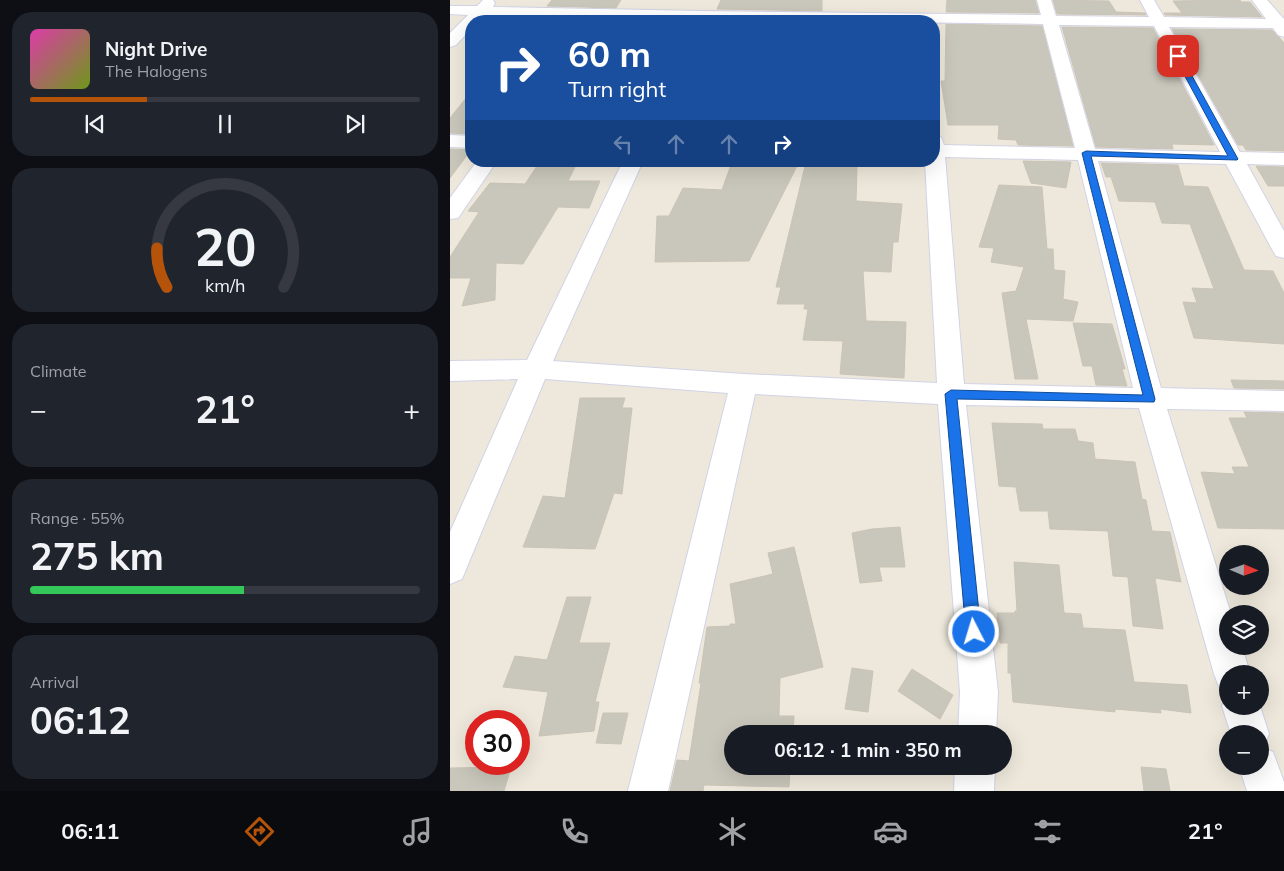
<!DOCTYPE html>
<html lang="en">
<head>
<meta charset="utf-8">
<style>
	body { margin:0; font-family:Mulish,sans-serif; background:#20242c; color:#f1f3f6; height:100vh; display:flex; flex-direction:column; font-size:19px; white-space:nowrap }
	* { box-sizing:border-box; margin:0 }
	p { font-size:16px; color:#9ea1a6 }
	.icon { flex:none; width:28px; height:28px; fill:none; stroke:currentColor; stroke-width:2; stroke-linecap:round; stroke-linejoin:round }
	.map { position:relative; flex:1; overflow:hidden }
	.sheet { display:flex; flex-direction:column; gap:12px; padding:12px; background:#0d0f14; width:450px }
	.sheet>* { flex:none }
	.banner { position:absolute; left:15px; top:15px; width:475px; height:152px; border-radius:20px; box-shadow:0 5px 20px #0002; background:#1a4fa0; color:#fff; overflow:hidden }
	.needle { width:32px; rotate:92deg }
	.buttons { position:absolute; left:769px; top:545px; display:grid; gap:10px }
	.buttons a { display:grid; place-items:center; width:50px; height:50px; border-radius:50%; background:#171b24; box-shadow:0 5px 20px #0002; font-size:25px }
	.speed { position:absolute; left:15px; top:710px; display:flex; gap:10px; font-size:25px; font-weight:700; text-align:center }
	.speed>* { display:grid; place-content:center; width:65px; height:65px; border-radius:50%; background:#171b24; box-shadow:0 5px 20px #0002; line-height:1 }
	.speed .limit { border:8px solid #d22; background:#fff; color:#111 }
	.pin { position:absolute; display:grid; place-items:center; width:42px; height:42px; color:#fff; margin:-21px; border-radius:10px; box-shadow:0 2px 8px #0006 }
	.me { position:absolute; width:55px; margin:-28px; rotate:355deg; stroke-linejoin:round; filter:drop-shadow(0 0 4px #0008) }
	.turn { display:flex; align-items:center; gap:18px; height:105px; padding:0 20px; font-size:22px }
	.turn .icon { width:65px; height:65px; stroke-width:2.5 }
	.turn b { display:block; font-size:35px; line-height:42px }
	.lanes { display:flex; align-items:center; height:48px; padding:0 20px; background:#0003; justify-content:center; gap:25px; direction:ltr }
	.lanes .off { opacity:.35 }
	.big { font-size:38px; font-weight:700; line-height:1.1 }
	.sheet .widget { flex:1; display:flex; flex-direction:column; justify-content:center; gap:8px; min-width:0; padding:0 18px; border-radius:20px; background:#20242c }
	.sheet .dial { align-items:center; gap:0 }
	.dial svg { height:130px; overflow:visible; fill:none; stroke:#363941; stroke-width:7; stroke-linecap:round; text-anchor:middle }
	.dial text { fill:#f1f3f6; stroke:none }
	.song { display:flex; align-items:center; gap:15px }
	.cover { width:60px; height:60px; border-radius:8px; background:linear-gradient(135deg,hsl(320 70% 55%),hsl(80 70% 35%)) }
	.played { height:5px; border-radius:2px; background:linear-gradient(90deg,#b45309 30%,#363941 30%) }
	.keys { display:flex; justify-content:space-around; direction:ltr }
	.heat { display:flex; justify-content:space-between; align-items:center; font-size:28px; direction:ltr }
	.charge { height:8px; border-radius:4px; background:linear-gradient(90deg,#34c759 55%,#363941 0) }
	.trip { position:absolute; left:274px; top:725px; width:288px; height:50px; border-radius:25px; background:#171b24; box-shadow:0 5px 20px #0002; font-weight:700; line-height:50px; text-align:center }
	.dock { display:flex; height:80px; justify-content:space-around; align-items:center; background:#090b0e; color:#9ea1a6 }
	.dock .icon { width:35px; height:35px }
	.dock .on { color:#b45309 }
	.dock b { font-size:22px; color:#f1f3f6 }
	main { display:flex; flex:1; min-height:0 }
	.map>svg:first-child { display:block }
	.building { fill:#c9c6bb; stroke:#cac4b6 }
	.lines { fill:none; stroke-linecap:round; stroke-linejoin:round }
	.minor-casing { stroke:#d1d3e5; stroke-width:2 }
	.minor { fill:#fff; fill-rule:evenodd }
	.route { fill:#1a73e8; stroke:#114b97 }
</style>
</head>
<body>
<main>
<section class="sheet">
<div class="widget">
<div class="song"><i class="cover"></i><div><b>Night Drive</b><p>The Halogens</p></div></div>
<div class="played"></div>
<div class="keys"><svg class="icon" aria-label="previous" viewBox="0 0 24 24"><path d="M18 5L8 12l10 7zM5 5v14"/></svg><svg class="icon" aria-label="pause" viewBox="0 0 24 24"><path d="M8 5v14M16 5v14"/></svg><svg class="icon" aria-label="next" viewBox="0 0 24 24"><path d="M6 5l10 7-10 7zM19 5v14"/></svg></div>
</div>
<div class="widget dial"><svg viewBox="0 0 100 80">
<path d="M14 69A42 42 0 1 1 86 69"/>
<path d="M14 69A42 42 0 0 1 8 45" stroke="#b45309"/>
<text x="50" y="56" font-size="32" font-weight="700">20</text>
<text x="50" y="72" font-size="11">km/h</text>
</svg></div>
<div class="widget"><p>Climate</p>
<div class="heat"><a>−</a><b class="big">21°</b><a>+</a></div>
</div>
<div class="widget"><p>Range · 55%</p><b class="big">275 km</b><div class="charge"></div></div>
<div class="widget"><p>Arrival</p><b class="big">06:12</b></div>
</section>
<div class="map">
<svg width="834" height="791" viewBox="0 0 834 791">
	<rect width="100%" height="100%" fill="#eee8dc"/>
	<g class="building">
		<path d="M 102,0 L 171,0 L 166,8 L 97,6 Z"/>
		<path d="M 271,0 L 372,0 L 372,11 L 267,9 Z"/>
		<path d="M 497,0 L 585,0 L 589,13 L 496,12 Z"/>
		<path d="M 603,0 L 659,1 L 666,12 L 695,13 L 696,15 L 607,14 Z"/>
		<path d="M 790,0 L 791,2 L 800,2 L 812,17 L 715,15 L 714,13 L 732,13 L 723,1 Z"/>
		<path d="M 86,18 L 104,19 L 159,20 L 158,21 L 83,21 Z"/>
		<path d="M 496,24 L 592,26 L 623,146 L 568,145 L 566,140 L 548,139 L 549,125 L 498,125 L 491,81 L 495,81 Z"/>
		<path d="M 612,27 L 703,28 L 764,145 L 722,144 L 723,149 L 646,147 Z"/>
		<path d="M 722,29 L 822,30 L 829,37 L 834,43 L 834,151 L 796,150 L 793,145 L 788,145 Z"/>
		<path d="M 21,92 L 21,134 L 0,133 L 0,118 Z"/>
		<path d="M 0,149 L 21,150 L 0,178 Z"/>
		<path d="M 573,161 L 621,162 L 616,188 L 581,183 Z"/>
		<path d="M 282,162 L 348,164 L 299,261 L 205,262 L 207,216 L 219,216 L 233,188 L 272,190 Z"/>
		<path d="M 651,163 L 728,165 L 734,186 L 758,187 L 794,270 L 823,271 L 834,293 L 834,344 L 744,338 L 733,302 L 747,303 L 742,288 L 764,289 L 740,224 L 712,223 L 705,202 L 669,201 L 661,177 L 656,177 Z"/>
		<path d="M 87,166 L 125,167 L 118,181 L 150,181 L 139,208 L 108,207 L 73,264 L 46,263 L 45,300 L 12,306 L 21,278 L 0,278 L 0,257 L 29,212 L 18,211 L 40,183 L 75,184 Z"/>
		<path d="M 355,166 L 407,167 L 406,201 L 452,204 L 448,242 L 443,242 L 441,272 L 413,271 L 416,321 L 456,322 L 454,378 L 390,374 L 393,341 L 353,340 L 358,309 L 354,309 L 355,304 L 327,304 L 331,287 L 326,287 Z"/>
		<path d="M 806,166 L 834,167 L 834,186 L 818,186 Z"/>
		<path d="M 549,185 L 592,187 L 597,249 L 603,249 L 604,270 L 615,271 L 613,299 L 628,302 L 623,321 L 576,319 L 588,379 L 565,379 L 552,293 L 566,291 L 574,267 L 541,262 L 544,248 L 529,247 Z"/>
		<path d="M 623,323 L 662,324 L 675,369 L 672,369 L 677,386 L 646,385 L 642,366 L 633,366 Z"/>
		<path d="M 781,380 L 834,381 L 834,389 L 784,388 Z"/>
		<path d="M 130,398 L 175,398 L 172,408 L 182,408 L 172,494 L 164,493 L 145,549 L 73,547 L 93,496 L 115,498 Z"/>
		<path d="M 794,412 L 834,413 L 834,529 L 768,528 L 751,472 L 785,474 L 782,467 L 799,467 L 779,418 L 797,418 Z"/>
		<path d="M 542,423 L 592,424 L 593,429 L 625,429 L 628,441 L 643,443 L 645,459 L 685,462 L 692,499 L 696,500 L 702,531 L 720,532 L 731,582 L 705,578 L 713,629 L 683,626 L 678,577 L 663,576 L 658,531 L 600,529 L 598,511 L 570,511 L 566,487 L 549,486 Z"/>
		<path d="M 450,527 L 455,567 L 429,567 L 432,581 L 410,583 L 402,533 L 422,529 Z"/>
		<path d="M 344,547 L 373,667 L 330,678 L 329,716 L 344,716 L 343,734 L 282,734 L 282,766 L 340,766 L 339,787 L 254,785 L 253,791 L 220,791 L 227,760 L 239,761 L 251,683 L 249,683 L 257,627 L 280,626 L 280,624 L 286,624 L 280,584 L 323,574 L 318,553 Z"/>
		<path d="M 564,562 L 609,565 L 614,613 L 631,614 L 633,628 L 675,630 L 684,682 L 737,685 L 741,713 L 710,709 L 711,713 L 665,709 L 665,712 L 563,702 L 561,673 L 558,673 L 558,643 L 550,643 L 547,613 L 565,613 L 565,611 L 567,611 Z"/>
		<path d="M 117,597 L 141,597 L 129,643 L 160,643 L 145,702 L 149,702 L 144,731 L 89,736 L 98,692 L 53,687 L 65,656 L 97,660 Z"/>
		<path d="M 402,668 L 423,671 L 418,712 L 395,709 Z"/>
		<path d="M 462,669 L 503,695 L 490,719 L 448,691 Z"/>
		<path d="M 153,713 L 178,713 L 171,744 L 146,743 Z"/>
		<path d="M 61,767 L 54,791 L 0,791 L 0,768 Z"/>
		<path d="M 691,767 L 716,769 L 720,791 L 694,791 Z"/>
	</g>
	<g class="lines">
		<defs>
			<g id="minor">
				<path d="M 33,0 L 43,0 L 45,3 L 43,7 L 250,11 L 591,15 L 587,0 L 601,0 L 606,16 L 699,17 L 690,0 L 704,0 L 714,17 L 816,19 L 802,0 L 817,0 L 834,19 L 834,37 L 828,35 L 823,28 L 719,27 L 790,152 L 834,153 L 834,165 L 797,164 L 834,231 L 834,258 L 826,256 L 823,251 L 776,164 L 648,161 L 711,388 L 834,391 L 834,411 L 717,409 L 781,614 L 778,614 L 778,646 L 792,646 L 800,674 L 778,674 L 778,690 L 769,687 L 764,674 L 689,408 L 516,405 L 548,692 L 546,734 L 508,734 L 510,692 L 488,404 L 305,394 L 218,791 L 178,791 L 278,393 L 95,379 L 12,579 L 0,584 L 0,532 L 68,379 L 0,381 L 0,361 L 77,360 L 173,161 L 193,161 L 103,361 L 294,374 L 487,383 L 475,161 L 484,161 L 484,135 L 491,137 L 494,145 L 625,148 L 593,24 C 408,21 221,20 34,15 L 29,21 L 21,21 L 21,29 L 6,45 L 0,47 L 0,33 L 18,15 L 0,14 L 0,6 L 27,6 ZM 609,25 L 704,26 L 770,152 L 645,149 ZM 495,157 L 628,160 L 683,388 L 514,384 Z"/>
				<path d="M 0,135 L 21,136 L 21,148 L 0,147 Z"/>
				<path d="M 27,161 L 47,161 L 8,218 L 0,219 L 0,198 Z"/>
				<path d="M 778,693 L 778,706 L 810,706 L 819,734 L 813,748 L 823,752 L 834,782 L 834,791 L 797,791 L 789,766 L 810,766 L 810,734 L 781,734 L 772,706 Z"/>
				<path d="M 505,766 L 545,766 L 544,791 L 504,791 Z"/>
			</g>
		</defs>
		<use href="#minor" class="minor-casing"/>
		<use href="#minor" class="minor"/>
	</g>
	<path class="route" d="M 728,54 L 731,56 L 788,159 L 787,160 L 641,156 L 705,399 L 704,402 L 507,399 L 531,632 L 529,637 L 524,639 L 518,637 L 516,632 L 495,394 L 501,390 L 693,395 L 632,153 L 636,151 L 778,156 L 724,56 Z"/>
</svg>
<div class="buttons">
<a><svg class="needle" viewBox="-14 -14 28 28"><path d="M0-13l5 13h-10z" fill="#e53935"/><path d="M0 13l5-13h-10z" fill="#9ea1a6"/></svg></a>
<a><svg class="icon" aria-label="layers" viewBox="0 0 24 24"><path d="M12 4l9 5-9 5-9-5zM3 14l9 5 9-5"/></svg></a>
<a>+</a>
<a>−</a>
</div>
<div class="speed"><div class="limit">30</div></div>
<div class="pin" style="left:728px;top:56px;background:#d93025"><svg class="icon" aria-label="arrive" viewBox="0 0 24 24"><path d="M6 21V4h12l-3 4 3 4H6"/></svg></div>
<svg class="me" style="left:524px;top:632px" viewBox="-20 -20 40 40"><circle r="17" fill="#1a73e8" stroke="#fff" stroke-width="3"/><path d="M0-11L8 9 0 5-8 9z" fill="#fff"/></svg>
<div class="trip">06:12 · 1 min · 350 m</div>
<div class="banner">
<div class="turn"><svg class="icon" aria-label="right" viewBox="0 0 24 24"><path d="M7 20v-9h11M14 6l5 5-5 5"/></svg><div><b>60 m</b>Turn right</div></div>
<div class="lanes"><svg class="icon off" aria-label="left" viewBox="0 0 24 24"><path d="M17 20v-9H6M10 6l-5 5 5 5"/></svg><svg class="icon off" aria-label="ahead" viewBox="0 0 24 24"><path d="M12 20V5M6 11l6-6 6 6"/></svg><svg class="icon off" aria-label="ahead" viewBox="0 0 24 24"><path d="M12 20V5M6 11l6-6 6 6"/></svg><svg class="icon" aria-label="right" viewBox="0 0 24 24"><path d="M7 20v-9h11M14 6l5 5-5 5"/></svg></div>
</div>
</div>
</main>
<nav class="dock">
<b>06:11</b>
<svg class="icon on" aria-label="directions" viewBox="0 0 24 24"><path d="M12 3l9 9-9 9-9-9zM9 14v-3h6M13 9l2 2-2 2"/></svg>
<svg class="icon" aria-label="music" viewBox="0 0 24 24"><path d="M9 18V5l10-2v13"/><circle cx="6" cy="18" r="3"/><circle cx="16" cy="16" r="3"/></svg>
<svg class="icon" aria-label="phone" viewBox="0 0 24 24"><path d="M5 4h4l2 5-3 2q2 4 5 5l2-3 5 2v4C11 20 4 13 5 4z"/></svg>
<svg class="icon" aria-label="climate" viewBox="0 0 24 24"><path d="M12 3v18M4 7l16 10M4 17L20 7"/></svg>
<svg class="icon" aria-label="car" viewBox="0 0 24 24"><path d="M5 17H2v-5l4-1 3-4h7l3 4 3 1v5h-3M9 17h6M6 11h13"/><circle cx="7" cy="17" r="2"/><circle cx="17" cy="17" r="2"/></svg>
<svg class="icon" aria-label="filters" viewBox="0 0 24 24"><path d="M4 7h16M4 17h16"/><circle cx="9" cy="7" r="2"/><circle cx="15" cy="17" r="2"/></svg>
<b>21°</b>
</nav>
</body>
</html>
